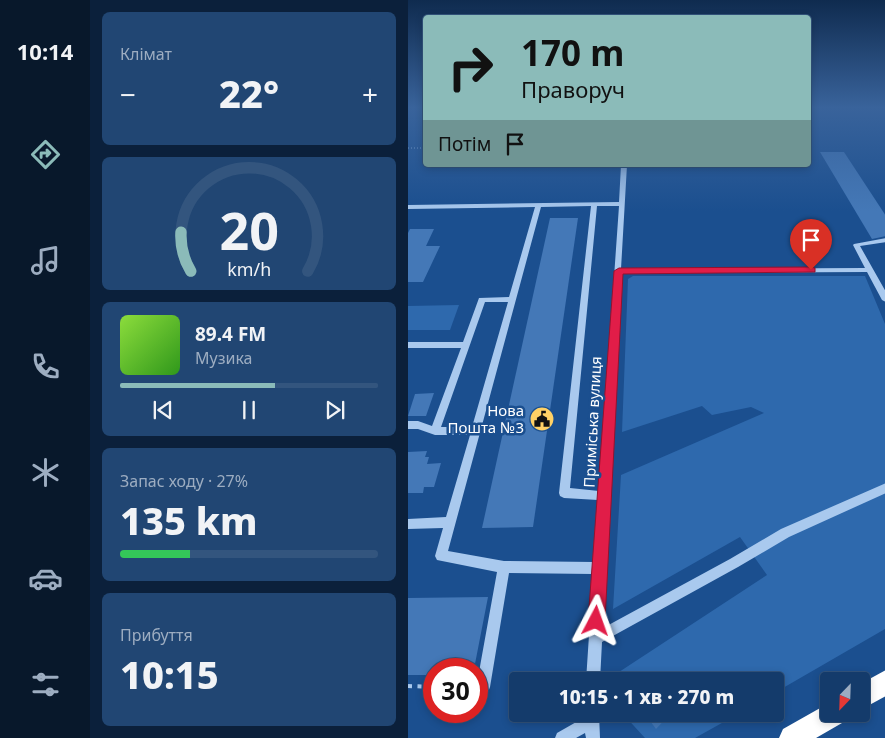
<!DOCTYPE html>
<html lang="uk">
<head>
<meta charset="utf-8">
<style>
	body { margin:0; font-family:"Noto Sans",sans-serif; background:#214673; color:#f1f3f6; height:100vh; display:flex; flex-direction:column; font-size:19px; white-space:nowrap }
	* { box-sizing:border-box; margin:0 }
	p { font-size:16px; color:#9dadc1 }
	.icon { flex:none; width:28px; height:28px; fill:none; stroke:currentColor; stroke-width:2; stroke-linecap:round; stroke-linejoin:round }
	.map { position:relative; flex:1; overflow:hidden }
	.details { display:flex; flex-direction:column; gap:12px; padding:12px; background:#0b203b; width:318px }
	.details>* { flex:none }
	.top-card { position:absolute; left:15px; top:15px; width:388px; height:152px; border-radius:5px; box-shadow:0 2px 8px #0003,0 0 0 1px #33557e; background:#8bbbb9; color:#111; overflow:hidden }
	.needle { width:32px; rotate:203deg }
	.controls { position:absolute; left:412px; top:672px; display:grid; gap:10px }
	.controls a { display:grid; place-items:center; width:50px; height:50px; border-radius:5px; background:#143b6b; box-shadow:0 2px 8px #0003,0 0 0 1px #33557e; font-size:25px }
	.speed { position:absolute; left:15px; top:658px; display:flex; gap:10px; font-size:25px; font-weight:700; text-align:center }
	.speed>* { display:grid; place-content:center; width:65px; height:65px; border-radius:50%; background:#143b6b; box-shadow:0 2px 8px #0003,0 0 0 1px #33557e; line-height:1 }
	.speed .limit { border:8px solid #d22; background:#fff; color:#111 }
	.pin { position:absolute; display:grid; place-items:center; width:42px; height:42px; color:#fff; margin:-51px -21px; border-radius:50% 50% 50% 0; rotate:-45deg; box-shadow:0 0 5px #0007 }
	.pin .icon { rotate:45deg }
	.me { position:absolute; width:55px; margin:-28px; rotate:4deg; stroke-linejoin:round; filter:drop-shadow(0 0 4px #0008) }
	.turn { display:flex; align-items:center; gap:18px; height:105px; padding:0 15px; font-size:22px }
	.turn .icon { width:65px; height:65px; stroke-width:2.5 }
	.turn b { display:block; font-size:35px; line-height:42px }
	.then { display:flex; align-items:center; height:48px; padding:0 15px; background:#0003; gap:10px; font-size:19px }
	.big { font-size:38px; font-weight:800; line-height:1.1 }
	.details .tile { flex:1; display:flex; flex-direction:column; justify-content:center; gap:8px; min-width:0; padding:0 18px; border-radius:8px; background:#214673 }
	.details .dial { align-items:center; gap:0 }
	.dial svg { height:130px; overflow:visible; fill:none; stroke:#33557e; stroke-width:7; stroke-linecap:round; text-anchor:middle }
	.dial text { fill:#f1f3f6; stroke:none }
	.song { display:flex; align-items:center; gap:15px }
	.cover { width:60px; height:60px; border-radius:8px; background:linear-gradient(135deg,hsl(90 70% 55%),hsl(110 70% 35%)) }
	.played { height:5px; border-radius:2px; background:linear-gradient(90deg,#8bbbb9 60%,#33557e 60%) }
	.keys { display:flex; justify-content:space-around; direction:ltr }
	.heat { display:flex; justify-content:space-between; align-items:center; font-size:28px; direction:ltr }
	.charge { height:8px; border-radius:4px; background:linear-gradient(90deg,#34c759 27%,#33557e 0) }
	.trip { position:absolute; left:101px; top:672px; width:275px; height:50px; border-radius:5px; background:#143b6b; box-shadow:0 2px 8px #0003,0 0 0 1px #33557e; font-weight:800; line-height:50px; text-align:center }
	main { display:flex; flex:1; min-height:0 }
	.tab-bar { display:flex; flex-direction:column; width:90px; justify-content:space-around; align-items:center; background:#08182b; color:#9dadc1 }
	.tab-bar .icon { width:35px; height:35px }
	.tab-bar .current { color:#8bbbb9 }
	.tab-bar b { font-size:22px; color:#f1f3f6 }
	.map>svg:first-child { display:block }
	.green { fill:#2e69ad }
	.building { fill:#4478b7 }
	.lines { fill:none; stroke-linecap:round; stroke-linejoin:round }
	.path-far1 { stroke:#a9c9ee; stroke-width:1; stroke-dasharray:1 2; stroke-linecap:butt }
	.path { stroke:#a9c9ee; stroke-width:4; stroke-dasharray:4 5.5; stroke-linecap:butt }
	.minor { fill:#a9c9ee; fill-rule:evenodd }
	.highway { fill:#fff; fill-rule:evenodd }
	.route { fill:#e11d48; stroke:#92132f }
	.labels { text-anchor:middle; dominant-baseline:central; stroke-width:5; stroke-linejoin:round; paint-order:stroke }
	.poi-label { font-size:15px; fill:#fff; stroke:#1b4f8f; text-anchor:end }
	.street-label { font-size:15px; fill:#fff; stroke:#1b4f8f }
</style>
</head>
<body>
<main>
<nav class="tab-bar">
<b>10:14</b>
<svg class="icon current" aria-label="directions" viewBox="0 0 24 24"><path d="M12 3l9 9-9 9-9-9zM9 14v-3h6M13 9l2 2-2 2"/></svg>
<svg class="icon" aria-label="music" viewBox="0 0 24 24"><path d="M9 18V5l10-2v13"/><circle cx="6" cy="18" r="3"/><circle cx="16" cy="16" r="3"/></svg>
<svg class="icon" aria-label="phone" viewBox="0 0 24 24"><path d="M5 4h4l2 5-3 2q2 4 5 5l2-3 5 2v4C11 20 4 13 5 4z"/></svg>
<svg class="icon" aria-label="climate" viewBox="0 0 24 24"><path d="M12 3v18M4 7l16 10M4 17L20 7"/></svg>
<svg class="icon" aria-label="car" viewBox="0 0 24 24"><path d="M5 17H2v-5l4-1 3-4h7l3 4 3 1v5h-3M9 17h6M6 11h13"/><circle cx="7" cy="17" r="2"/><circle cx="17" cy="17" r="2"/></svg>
<svg class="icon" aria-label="filters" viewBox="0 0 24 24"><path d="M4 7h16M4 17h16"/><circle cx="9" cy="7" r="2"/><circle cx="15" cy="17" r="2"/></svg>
</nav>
<section class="details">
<div class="tile"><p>Клімат</p>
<div class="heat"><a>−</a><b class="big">22°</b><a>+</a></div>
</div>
<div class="tile dial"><svg viewBox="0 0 100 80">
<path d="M14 69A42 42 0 1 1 86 69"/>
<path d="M14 69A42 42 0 0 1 8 45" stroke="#8bbbb9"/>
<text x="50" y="56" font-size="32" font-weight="700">20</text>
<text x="50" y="72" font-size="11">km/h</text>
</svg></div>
<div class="tile">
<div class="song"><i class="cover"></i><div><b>89.4 FM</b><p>Музика</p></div></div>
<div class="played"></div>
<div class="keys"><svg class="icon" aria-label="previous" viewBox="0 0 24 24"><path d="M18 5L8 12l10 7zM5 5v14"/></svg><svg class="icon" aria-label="pause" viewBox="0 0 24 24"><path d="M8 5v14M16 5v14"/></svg><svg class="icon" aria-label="next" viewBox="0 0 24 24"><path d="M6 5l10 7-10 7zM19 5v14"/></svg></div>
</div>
<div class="tile"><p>Запас ходу · 27%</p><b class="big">135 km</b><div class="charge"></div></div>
<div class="tile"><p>Прибуття</p><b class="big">10:15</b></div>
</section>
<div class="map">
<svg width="478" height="738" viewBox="0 0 478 738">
	<rect width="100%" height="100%" fill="#1b4f8f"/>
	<g class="green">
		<path d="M 225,276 L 457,276 L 477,324 L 477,629 L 368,692 L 368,681 L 212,681 L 211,672 L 359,575 L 332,537 L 205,609 L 213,475 L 356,413 L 343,407 L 304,415 L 294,406 L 214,432 L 220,279 Z"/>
		<path d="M 51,305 L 42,330 L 0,330 L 0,306 Z"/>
		<path d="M 215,714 L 330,714 L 287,738 L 237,738 Z"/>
	</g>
	<g class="building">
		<path d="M 412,152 L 436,152 L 478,216 L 478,236 L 464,239 Z"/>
		<path d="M 142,218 L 170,218 L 125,527 L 74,528 Z"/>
		<path d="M 2,229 L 26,229 L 18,246 L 32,246 L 15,282 L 0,282 L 0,233 Z"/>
		<path d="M 26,393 L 18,416 L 0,416 L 7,394 Z"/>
		<path d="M 19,451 L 17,457 L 21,457 L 19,464 L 33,463 L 26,487 L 16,487 L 15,493 L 0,493 L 0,452 Z"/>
		<path d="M 80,597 L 66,669 L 26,669 L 26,675 L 0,675 L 0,598 Z"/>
		<path d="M 237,714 L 262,714 L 248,729 Z"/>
	</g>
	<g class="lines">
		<path class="path-far1" d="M 0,148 L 18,148"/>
		<path class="path" d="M 0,686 L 26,687"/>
		<g class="minor">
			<path d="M 213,165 L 219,165 L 213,269 L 457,268 L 445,245 L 446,244 L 478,238 L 478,242 L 452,246 L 478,292 L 478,302 L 474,300 L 459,272 L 213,273 L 195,628 L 322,559 L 373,529 L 478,483 L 478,493 L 381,537 L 330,567 L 194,642 L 192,681 L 178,681 L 185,574 L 101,573 L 82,687 L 80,692 L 75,694 L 70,692 L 69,683 L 89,572 L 29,560 L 27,556 L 35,528 L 0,529 L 0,519 L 38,517 L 62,435 L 27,435 L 10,429 L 0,429 L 0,421 L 10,421 L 24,426 L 53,348 L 0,348 L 0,342 L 55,342 L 71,298 L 101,297 L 127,207 L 0,209 L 0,205 L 211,202 ZM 183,206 L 151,493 L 152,496 L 156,498 L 190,500 L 186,562 L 96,561 L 40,551 L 133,207 ZM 189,206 L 211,206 L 191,491 L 162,488 ZM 77,302 L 100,302 L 64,427 L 33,427 Z"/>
			<path d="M 177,714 L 191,714 L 192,738 L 178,738 L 177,733 L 168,738 L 147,738 L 149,733 L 177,717 Z"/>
		</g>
		<g class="highway">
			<path d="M 478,670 L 478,696 L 454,709 L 454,683 Z"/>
			<path d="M 421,703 L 421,714 L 437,714 L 434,723 L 408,738 L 371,738 L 375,729 Z"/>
		</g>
	</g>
	<linearGradient id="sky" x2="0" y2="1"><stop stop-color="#0f2b4f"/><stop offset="0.51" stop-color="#39639b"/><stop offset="1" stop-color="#39639b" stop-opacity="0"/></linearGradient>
	<rect width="478" height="211" fill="url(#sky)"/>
	<path class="route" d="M 403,267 L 407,268 L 407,272 L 215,274 L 197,621 L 194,627 L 188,629 L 183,627 L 180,621 L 206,271 L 211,268 Z"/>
	<defs>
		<symbol id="civic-disc" viewBox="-11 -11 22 22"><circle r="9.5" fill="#ffd166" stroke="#1b4f8f"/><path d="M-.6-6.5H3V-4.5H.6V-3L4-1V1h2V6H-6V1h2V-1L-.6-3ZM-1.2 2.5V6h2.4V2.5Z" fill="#111"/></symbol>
	</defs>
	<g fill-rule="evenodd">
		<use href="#civic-disc" x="120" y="405" width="28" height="28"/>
	</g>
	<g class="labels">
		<g class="poi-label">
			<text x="116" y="410">Нова<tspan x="116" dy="17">Пошта №3</tspan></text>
		</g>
		<g class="street-label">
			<text transform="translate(184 422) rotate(-87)">Приміська вулиця</text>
		</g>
	</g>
</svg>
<div class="controls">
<a><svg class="needle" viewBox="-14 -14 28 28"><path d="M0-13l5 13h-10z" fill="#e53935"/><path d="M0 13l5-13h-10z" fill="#9dadc1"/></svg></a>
</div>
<div class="speed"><div class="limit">30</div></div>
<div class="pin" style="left:403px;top:270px;background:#d93025"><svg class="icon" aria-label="arrive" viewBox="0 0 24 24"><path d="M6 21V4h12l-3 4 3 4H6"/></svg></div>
<svg class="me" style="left:188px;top:621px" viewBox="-20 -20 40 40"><path d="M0-17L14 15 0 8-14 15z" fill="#e11d48" stroke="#fff" stroke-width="4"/></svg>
<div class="trip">10:15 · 1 хв · 270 m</div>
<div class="top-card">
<div class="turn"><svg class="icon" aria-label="right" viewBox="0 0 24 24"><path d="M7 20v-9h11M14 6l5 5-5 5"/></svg><div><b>170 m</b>Праворуч</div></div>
<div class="then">Потім<svg class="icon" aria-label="arrive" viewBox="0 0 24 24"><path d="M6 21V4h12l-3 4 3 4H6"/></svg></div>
</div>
</div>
</main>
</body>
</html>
